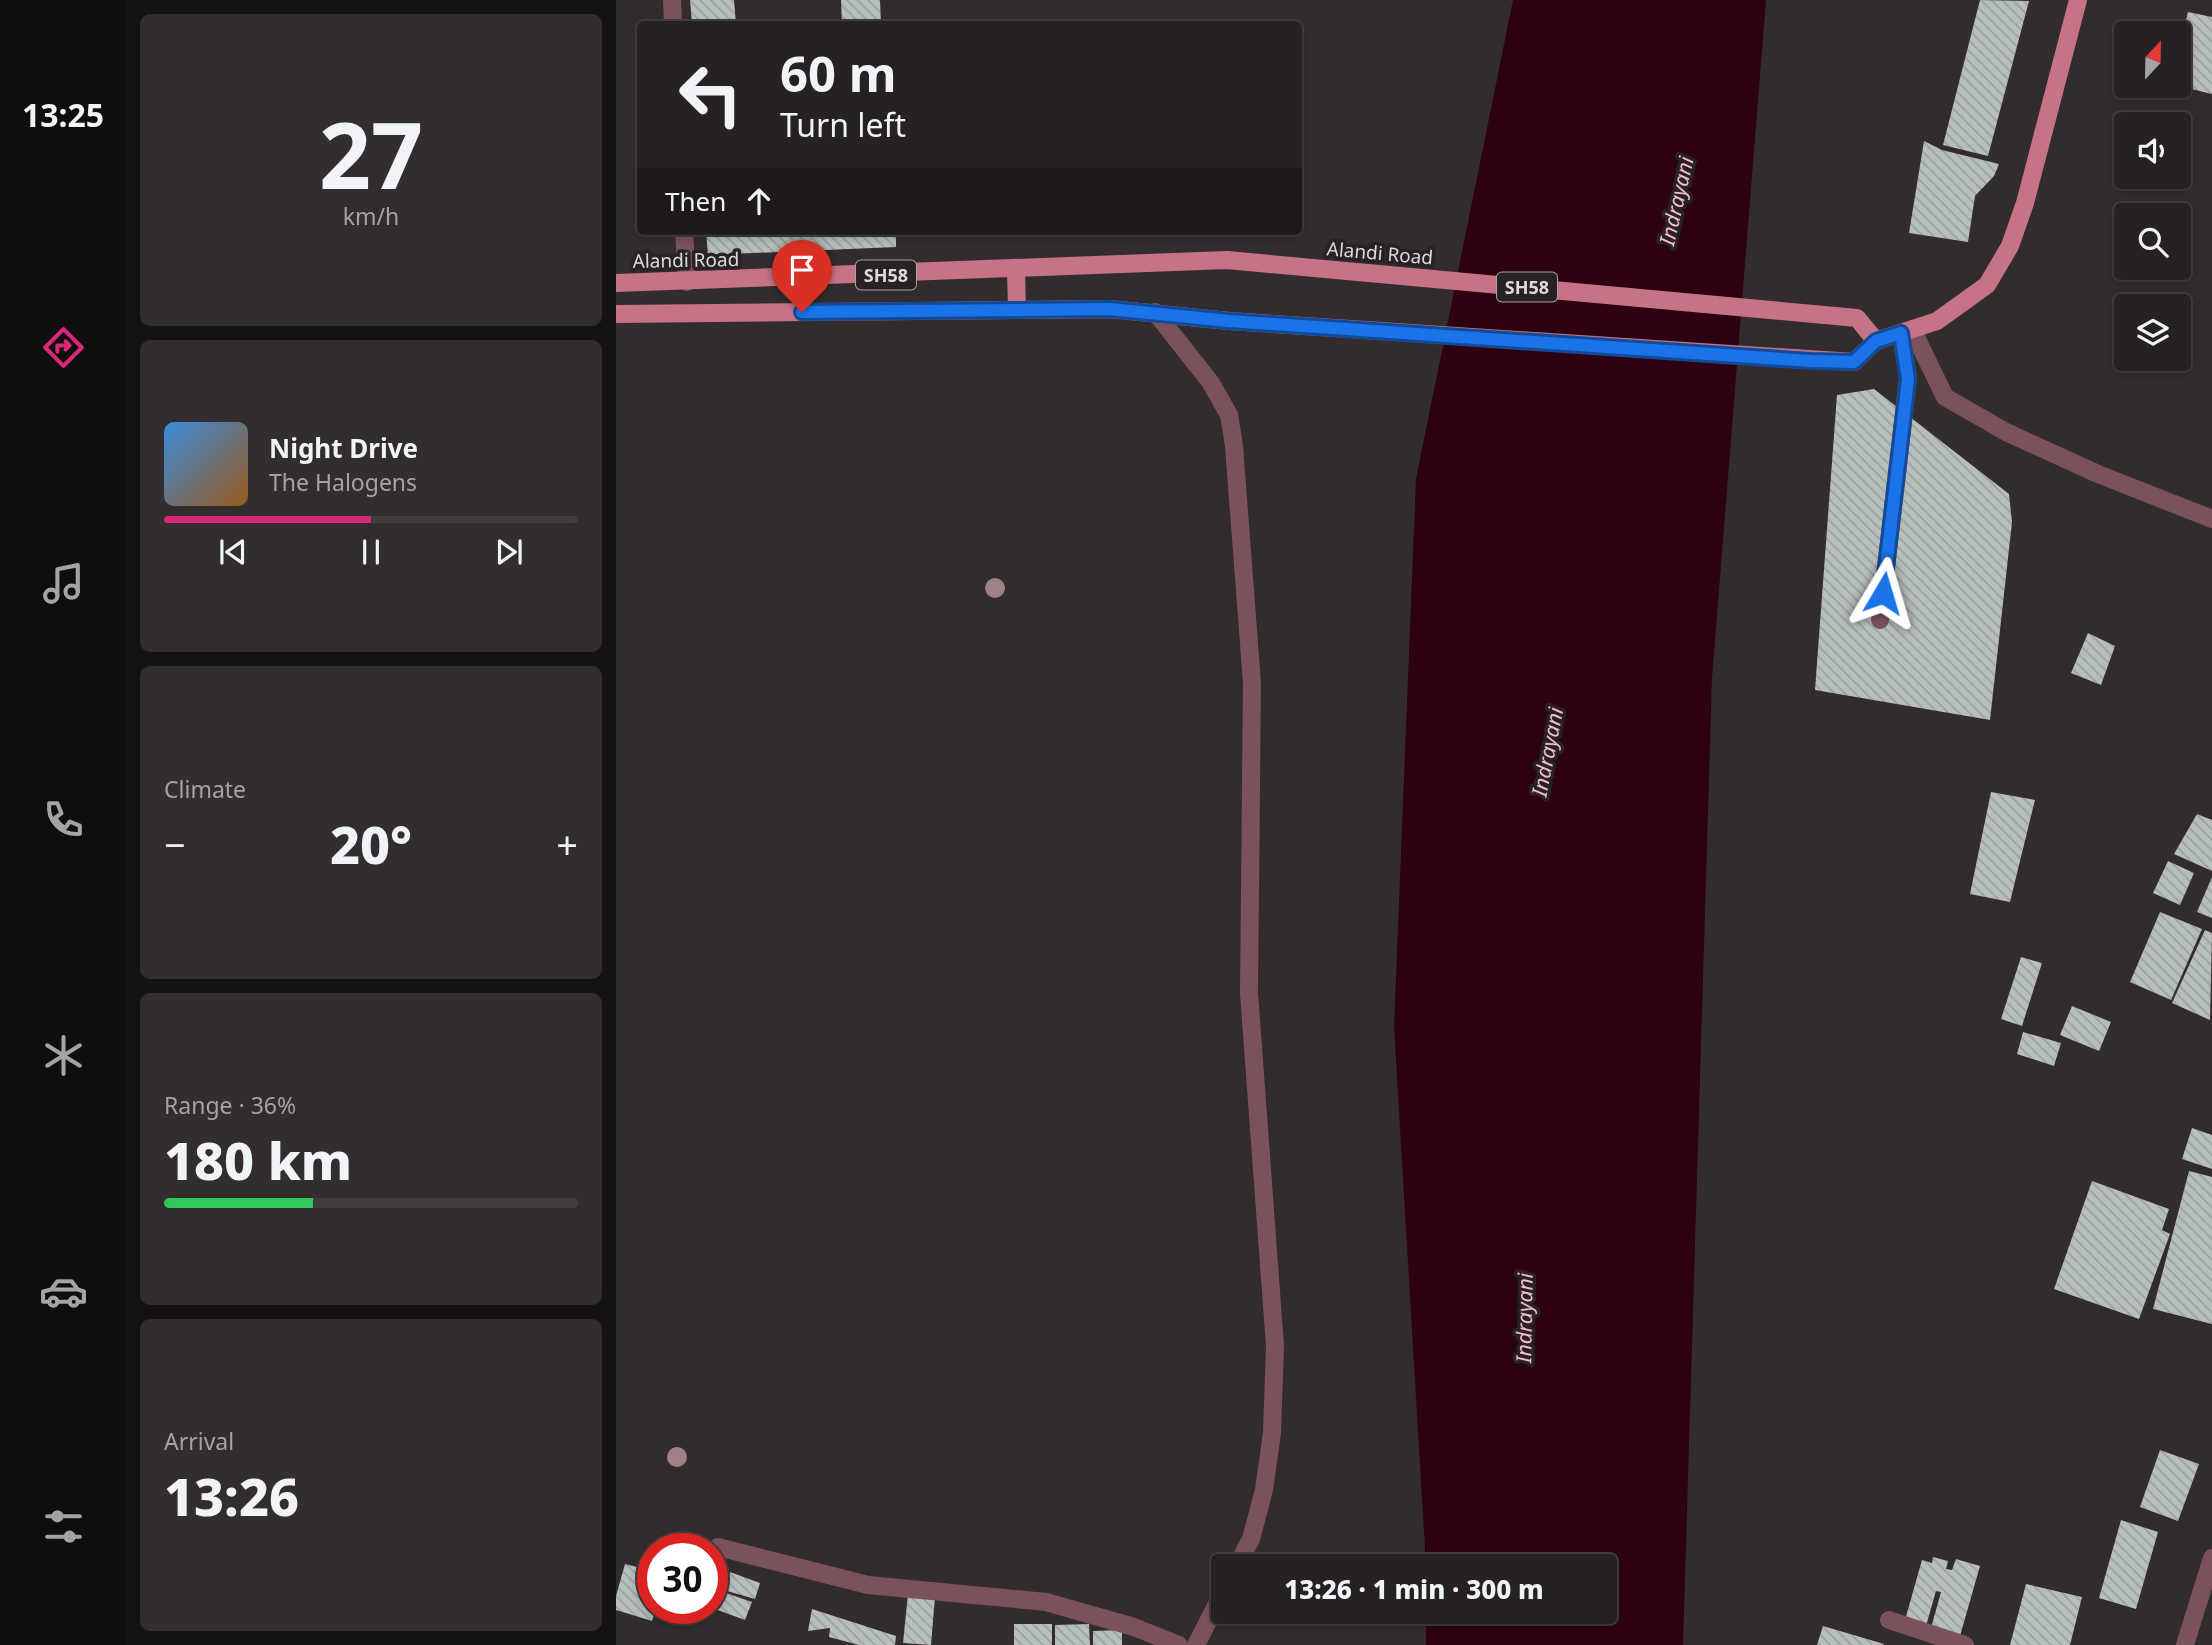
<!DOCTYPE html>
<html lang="en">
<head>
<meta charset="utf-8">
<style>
	body { margin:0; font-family:"Noto Sans",sans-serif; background:#322e2f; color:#f1f3f6; height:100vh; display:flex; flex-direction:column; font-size:26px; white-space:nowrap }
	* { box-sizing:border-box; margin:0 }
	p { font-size:23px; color:#a4a3a5 }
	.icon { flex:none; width:38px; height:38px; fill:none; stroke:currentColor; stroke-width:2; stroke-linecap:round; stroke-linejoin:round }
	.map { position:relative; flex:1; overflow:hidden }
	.sheet { display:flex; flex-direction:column; gap:14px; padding:14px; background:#151213; width:490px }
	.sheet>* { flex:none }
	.guide { position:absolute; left:21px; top:21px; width:665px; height:214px; border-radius:7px; box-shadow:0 4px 10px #0003,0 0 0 2px #423e40; background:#262122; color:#f1f3f6; overflow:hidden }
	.needle { width:46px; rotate:22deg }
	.fabs { position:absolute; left:1498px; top:21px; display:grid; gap:14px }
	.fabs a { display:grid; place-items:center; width:77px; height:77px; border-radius:7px; background:#262122; box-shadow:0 4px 10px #0003,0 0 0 2px #423e40; font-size:35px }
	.speed { position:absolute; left:21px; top:1533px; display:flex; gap:14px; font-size:35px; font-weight:700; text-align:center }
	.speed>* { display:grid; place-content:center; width:91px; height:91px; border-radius:50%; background:#262122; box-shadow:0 4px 10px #0003,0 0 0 2px #423e40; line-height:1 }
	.speed .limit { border:10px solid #d22; background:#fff; color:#111 }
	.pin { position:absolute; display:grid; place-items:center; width:60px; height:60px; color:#fff; margin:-72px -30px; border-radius:50% 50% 50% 0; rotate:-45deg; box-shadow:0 0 7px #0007 }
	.pin .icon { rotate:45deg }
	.me { position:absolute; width:77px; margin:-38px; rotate:7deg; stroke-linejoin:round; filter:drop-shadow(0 0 5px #0008) }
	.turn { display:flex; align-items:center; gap:24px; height:147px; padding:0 28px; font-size:32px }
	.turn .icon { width:91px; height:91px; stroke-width:2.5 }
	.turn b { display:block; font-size:49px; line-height:60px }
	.then { display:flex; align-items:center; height:66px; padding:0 28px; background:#0003; gap:14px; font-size:26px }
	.big { font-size:52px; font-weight:800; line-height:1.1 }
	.sheet .widget { flex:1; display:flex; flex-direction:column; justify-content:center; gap:10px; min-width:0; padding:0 24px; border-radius:10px; background:#322e2f }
	.sheet .dial { align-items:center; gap:0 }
	.dial b { font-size:91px; line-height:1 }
	.song { display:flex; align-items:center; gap:21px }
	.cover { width:84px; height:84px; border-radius:10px; background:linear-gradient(135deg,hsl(210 70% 55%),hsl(30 70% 35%)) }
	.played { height:7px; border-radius:4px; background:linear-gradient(90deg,#db2777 50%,#423e40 50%) }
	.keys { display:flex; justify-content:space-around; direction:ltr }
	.heat { display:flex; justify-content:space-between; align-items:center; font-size:38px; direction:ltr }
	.charge { height:10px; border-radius:5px; background:linear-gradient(90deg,#34c759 36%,#423e40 0) }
	.trip { position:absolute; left:595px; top:1554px; width:406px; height:70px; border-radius:7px; background:#262122; box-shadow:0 4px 10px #0003,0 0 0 2px #423e40; font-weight:800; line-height:70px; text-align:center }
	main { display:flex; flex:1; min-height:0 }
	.tabs { display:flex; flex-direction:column; width:126px; justify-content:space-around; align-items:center; background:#0f0d0e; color:#a4a3a5 }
	.tabs .icon { width:49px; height:49px }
	.tabs .on { color:#db2777 }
	.tabs b { font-size:32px; color:#f1f3f6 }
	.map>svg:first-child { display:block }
	.water { fill:#2e0111 }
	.building { fill:url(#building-back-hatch) }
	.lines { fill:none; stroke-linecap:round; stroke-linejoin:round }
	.minor { stroke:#7b525b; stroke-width:18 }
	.major { stroke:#c67387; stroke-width:18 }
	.tree { fill:#a18188 }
	.route-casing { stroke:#114b97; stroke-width:18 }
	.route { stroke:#1a73e8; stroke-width:12 }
	.labels { text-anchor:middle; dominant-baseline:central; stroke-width:7; stroke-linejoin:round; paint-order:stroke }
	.shield { fill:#282224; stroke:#a7a3a4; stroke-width:2 }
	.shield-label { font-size:18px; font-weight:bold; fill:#dedadb }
	.street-label { font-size:19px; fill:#dedadb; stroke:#282224 }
	.water-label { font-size:21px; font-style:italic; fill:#f3bec9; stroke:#282224 }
</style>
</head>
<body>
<main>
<nav class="tabs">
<b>13:25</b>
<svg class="icon on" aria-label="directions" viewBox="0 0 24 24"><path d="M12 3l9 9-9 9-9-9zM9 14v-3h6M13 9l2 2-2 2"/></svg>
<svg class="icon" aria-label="music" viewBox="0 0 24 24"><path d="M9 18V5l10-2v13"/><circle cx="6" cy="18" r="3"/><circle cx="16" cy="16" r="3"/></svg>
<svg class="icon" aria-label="phone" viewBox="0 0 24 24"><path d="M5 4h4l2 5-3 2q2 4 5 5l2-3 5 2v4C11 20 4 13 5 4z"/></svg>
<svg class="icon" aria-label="climate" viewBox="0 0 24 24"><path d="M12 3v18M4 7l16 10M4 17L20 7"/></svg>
<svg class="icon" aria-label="car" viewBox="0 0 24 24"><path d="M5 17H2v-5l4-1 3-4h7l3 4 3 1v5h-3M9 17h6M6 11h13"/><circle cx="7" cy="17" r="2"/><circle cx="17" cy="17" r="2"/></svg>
<svg class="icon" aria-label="filters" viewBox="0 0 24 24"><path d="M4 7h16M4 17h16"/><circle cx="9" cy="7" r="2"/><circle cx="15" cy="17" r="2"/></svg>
</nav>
<section class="sheet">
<div class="widget dial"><b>27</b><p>km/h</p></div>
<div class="widget">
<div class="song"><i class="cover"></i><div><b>Night Drive</b><p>The Halogens</p></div></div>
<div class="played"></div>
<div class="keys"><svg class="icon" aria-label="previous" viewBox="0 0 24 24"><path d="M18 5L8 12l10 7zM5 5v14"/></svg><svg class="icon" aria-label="pause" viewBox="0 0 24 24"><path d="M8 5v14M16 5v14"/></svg><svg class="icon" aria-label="next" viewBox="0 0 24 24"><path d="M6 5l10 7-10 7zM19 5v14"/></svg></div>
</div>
<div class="widget"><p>Climate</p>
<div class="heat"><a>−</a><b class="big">20°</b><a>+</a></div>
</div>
<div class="widget"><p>Range · 36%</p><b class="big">180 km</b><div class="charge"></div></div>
<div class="widget"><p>Arrival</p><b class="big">13:26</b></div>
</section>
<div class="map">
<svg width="1596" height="1645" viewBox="0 0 1596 1645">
	<defs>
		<pattern id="building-back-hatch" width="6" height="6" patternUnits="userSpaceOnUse" patternTransform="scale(1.75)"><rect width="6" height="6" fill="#b7bfbc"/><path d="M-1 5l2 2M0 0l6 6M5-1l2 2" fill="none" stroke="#9aa09e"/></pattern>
	</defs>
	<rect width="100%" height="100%" fill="#322c2d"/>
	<path class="water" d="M 897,0 L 1150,0 L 1096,678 L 1067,1645 L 810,1645 L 810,1612 L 989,1612 L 989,1566 L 810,1566 L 778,1027 L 800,479 Z"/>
	<g class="building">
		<path d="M 74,0 L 118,0 L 120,24 L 76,24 Z"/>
		<path d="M 225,0 L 264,0 L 265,24 L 226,24 Z"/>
		<path d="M 1364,0 L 1413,1 L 1372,156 L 1327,145 Z"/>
		<path d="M 1572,12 L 1596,17 L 1596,94 L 1563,86 L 1563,48 Z"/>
		<path d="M 1308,141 L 1326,150 L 1383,164 L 1378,176 L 1359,196 L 1352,242 L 1293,233 Z"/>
		<path d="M 90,231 L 280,231 L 280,247 L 92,255 Z"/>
		<path d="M 1258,389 L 1393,494 L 1396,522 L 1374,720 L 1199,690 L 1221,395 Z"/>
		<path d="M 1472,633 L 1499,646 L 1485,685 L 1455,673 Z"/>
		<path d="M 1375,792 L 1419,800 L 1394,902 L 1354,894 Z"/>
		<path d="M 1581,814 L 1596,820 L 1596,871 L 1558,854 Z"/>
		<path d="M 1552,861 L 1578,873 L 1564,905 L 1537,893 Z"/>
		<path d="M 1596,877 L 1596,918 L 1581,912 Z"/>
		<path d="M 1544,912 L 1586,929 L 1555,1000 L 1514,982 Z"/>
		<path d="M 1589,930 L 1596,933 L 1594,1020 L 1556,1003 Z"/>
		<path d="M 1405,957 L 1426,963 L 1406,1026 L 1385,1019 Z"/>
		<path d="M 1456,1006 L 1495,1022 L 1483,1051 L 1444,1035 Z"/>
		<path d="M 1407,1032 L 1445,1043 L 1438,1066 L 1401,1054 Z"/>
		<path d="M 1576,1128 L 1596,1135 L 1596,1169 L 1566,1159 Z"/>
		<path d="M 1573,1171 L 1596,1177 L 1596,1324 L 1537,1309 Z"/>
		<path d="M 1476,1181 L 1553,1209 L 1546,1230 L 1554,1234 L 1523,1319 L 1438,1289 Z"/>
		<path d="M 1544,1450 L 1583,1464 L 1562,1521 L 1524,1507 Z"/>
		<path d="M 1505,1520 L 1542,1532 L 1520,1609 L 1483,1598 Z"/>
		<path d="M 1317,1557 L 1332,1561 L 1330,1569 L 1336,1570 L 1340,1559 L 1364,1566 L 1344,1636 L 1315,1628 L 1325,1592 L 1320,1591 L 1310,1626 L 1289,1620 L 1306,1560 L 1316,1563 Z"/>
		<path d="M 9,1564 L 37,1571 L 37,1608 L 40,1608 L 36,1621 L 0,1610 L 0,1596 Z"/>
		<path d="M 114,1572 L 144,1583 L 139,1599 L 111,1591 L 108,1585 Z"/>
		<path d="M 1410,1584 L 1466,1597 L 1454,1645 L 1394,1645 Z"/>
		<path d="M 107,1592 L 136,1602 L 129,1620 L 96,1608 Z"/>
		<path d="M 292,1594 L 319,1597 L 315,1645 L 287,1643 Z"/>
		<path d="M 196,1609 L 280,1636 L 279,1645 L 243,1645 L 213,1637 L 214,1628 L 192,1631 Z"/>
		<rect x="398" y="1624" width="38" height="21"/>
		<path d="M 473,1624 L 474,1645 L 439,1645 L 439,1625 Z"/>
		<path d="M 1207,1626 L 1268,1644 L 1267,1645 L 1201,1645 Z"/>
		<path d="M 506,1630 L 506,1645 L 477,1645 L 477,1631 Z"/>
	</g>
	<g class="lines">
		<g class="minor">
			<path d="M 56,0 L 57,24"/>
			<path d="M 68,231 L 71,282"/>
			<path d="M 539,312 L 595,383 L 613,415 L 618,446 L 636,683 L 633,993 L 659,1346 L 656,1433 L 648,1490 L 635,1539 L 621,1566"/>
			<path d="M 1296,329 L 1329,397 L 1390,432 L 1482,474 L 1596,519"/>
			<path d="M 1264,620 L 1292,378 L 1285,333"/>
			<path d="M 102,1547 L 252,1585 L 430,1602 L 518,1627 L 563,1645"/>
			<path d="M 1273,1620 L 1349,1645"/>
			<path d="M 580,1645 L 607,1592"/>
			<path d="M 1569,1645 L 1596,1558"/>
		</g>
		<g class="major">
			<path d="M 400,270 L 401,309"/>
			<path d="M 0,283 L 611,260 L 1241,318 L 1260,341"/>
			<path d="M 0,314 L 494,309 L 613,321 L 1238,362 L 1260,341 L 1321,321 L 1371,285 L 1394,246 L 1409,203 L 1462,0"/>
		</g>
	</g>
	<g class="tree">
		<circle cx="379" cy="588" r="10"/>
		<circle cx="61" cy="1457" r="10"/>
	</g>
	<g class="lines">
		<defs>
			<path id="route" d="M 186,312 L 494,309 L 613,321 L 1195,361 L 1238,362 L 1260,341 L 1285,333 L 1292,379 L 1267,593"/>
		</defs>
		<use href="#route" class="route-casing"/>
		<use href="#route" class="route"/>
	</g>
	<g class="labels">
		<g class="shield">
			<rect x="240" y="260.5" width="60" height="29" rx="5"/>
			<rect x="881" y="272.5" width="60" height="29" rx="5"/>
		</g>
		<g class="shield-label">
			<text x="270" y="275">SH58</text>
			<text x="911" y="287">SH58</text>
		</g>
		<g class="street-label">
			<text transform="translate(764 253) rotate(5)">Alandi Road</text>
			<text transform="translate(70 260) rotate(-1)">Alandi Road</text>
		</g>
		<g class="water-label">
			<text transform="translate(1060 201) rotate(-77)">Indrayani</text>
			<text transform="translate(931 752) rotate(-79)">Indrayani</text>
			<text transform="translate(908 1318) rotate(-89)">Indrayani</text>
		</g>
	</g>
</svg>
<div class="fabs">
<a><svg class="needle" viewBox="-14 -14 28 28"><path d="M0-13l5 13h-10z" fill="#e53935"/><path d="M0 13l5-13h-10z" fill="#a4a3a5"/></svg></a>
<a><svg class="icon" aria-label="sound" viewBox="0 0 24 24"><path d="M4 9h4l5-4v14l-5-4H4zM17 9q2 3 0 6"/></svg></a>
<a><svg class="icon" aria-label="search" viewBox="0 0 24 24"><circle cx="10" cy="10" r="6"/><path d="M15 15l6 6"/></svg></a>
<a><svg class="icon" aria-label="layers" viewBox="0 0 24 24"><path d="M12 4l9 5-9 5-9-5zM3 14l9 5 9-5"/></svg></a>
</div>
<div class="speed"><div class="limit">30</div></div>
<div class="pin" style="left:186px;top:312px;background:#d93025"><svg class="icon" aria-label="arrive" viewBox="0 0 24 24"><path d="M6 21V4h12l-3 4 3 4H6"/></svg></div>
<svg class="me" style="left:1267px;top:593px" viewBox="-20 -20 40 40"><path d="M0-17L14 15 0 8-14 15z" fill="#1a73e8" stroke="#fff" stroke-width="4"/></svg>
<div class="trip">13:26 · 1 min · 300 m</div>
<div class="guide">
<div class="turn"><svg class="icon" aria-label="left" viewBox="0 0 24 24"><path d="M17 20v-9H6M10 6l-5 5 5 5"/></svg><div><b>60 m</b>Turn left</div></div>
<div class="then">Then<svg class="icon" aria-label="ahead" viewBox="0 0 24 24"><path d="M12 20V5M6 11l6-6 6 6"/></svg></div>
</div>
</div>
</main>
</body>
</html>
